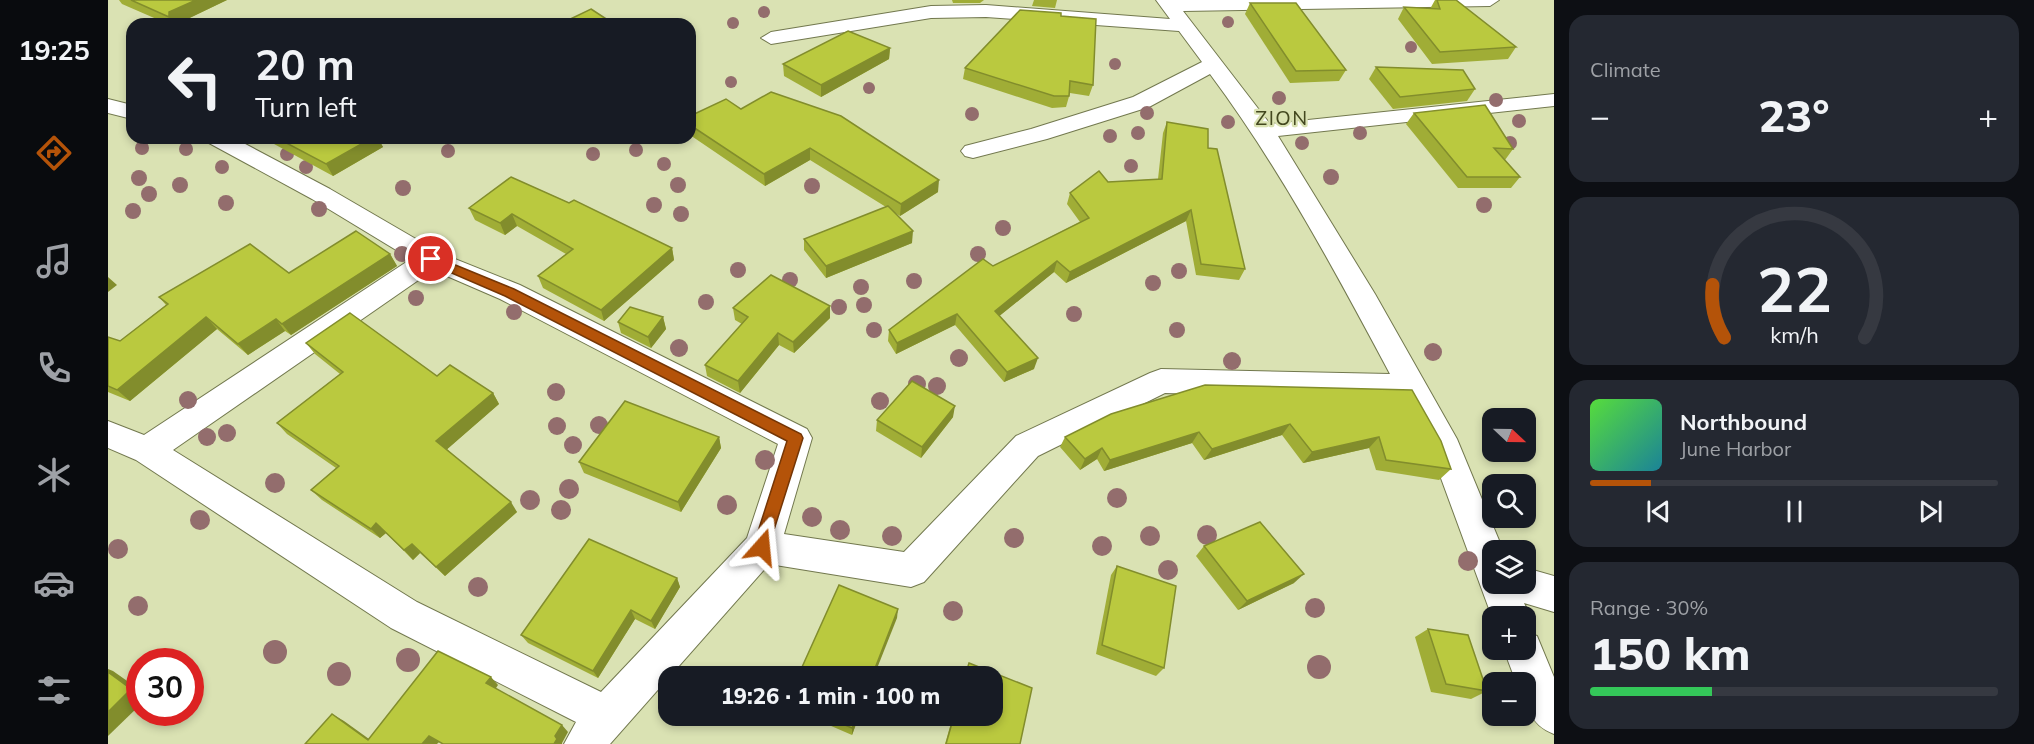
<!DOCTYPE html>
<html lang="en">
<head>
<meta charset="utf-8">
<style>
	body { margin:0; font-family:Mulish,sans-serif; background:#242831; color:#f1f3f6; height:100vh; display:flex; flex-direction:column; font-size:22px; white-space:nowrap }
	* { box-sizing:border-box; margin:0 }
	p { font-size:20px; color:#9ea1a6 }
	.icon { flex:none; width:33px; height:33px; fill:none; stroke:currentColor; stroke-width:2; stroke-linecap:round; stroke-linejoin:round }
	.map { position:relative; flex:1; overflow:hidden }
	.details { display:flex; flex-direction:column; gap:15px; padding:15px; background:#0d0f14; width:480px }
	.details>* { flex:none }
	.top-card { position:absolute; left:18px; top:18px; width:570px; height:126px; border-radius:18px; box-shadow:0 3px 9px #0003; background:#171b24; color:#f1f3f6; overflow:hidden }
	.needle { width:39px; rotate:112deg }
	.fabs { position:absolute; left:1374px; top:408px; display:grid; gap:12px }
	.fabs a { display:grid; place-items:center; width:54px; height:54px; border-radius:12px; background:#171b24; box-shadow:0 3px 9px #0003; font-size:30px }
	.speed { position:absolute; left:18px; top:648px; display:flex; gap:12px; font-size:30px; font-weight:700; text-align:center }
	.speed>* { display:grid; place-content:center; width:78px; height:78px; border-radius:50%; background:#171b24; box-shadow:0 3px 9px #0003; line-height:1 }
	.speed .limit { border:9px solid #d22; background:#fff; color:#111 }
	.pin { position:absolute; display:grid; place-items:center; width:51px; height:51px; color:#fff; margin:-26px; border:3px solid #fff; border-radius:50%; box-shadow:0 2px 6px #0007 }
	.me { position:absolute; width:66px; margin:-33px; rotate:18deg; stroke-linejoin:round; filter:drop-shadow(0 0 4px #0008) }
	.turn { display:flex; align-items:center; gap:21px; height:126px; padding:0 30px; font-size:27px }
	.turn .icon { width:78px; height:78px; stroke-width:2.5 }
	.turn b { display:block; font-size:42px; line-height:51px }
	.big { font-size:45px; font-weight:800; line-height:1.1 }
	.details .tile { flex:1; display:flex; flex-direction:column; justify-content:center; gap:9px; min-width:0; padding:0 21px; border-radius:18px; background:#242831 }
	.details .dial { align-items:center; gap:0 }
	.dial svg { height:156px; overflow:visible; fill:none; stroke:#363941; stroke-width:7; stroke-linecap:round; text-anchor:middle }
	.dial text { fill:#f1f3f6; stroke:none }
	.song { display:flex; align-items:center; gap:18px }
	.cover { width:72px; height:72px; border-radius:9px; background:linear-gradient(135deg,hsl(110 70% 55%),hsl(190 70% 35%)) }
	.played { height:6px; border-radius:3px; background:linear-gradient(90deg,#b45309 15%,#363941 15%) }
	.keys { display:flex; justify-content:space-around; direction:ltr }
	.heat { display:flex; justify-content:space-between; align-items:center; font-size:33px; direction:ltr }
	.charge { height:9px; border-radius:4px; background:linear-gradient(90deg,#34c759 30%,#363941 0) }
	.trip { position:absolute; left:550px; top:666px; width:345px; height:60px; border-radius:18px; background:#171b24; box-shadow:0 3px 9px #0003; font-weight:800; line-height:60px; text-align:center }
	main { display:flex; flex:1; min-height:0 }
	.tab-bar { display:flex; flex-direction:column; width:108px; justify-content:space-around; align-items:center; background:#090b0e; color:#9ea1a6 }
	.tab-bar .icon { width:42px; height:42px }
	.tab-bar .on { color:#b45309 }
	.tab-bar b { font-size:27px; color:#f1f3f6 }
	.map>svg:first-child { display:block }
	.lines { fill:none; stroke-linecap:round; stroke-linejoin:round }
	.minor-casing { stroke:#72784e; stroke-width:2 }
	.minor { fill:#fff; fill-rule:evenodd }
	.tree { fill:#936d6d }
	.wall { fill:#a0ad36 }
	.shaded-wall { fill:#828d2c }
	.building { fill:#bac93f; stroke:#828d2c; stroke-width:1.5 }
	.route { fill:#b45309; stroke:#753606; stroke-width:1.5 }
	.labels { text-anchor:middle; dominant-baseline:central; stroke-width:4.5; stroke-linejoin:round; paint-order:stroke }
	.far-neighbourhood-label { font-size:20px; letter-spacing:1.5px; fill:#43481f; stroke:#dae2b3 }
</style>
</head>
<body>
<main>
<nav class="tab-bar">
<b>19:25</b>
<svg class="icon on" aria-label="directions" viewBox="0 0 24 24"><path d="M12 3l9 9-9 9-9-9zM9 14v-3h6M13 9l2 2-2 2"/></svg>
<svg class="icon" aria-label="music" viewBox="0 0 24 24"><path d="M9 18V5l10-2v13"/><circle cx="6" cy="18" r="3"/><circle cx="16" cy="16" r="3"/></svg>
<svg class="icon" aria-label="phone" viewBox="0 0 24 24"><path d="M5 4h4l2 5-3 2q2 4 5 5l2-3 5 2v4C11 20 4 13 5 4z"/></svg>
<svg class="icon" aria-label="climate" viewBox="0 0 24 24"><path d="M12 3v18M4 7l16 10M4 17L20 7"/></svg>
<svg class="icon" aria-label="car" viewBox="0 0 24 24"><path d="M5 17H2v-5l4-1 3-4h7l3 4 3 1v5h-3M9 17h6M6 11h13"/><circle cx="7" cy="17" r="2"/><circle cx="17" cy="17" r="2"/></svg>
<svg class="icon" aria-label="filters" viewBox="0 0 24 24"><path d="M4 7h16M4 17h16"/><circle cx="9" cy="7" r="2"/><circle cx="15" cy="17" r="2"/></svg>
</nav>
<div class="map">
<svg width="1446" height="744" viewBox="0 0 1446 744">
	<rect width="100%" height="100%" fill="#dae2b3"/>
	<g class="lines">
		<defs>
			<g id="minor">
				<path d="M 1048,0 L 1391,0 L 1382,6 L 1075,11 L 1162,124 L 1446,94 L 1446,106 L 1170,136 L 1267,294 L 1349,439 L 1395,550 L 1384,550 L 1384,584 L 1418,584 L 1418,568 L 1446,576 L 1446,612 L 1416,603 L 1422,616 L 1418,626 L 1418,616 L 1384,617 L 1323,451 L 1295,399 L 1057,393 L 930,456 L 816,582 L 803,587 L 661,564 L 502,744 L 456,744 L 468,722 L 283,628 L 28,460 L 0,448 L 0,421 L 36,435 L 303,259 L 204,199 L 101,143 L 98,138 L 126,138 L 222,189 L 332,253 L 412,285 L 699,429 L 704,438 L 676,534 L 796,552 L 908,436 L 1042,373 L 1053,369 L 1282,374 C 1227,271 1172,168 1102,74 L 1041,107 L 939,139 L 865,158 L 857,156 L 853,151 L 857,146 L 923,129 L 1025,97 L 1094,62 L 1071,31 L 878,17 L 823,18 L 663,44 L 653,38 L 663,32 L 823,6 L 878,5 L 1062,19 ZM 325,270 L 392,299 L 670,444 L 639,538 L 493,692 L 309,602 L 65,450 Z"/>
				<path d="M 0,99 L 24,105 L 24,119 L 0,113 Z"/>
				<path d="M 1418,632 L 1429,636 L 1446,677 L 1446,734 C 1421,724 1418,707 1418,682 L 1408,682 L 1396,650 L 1418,650 Z"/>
			</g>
		</defs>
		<use href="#minor" class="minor-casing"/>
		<use href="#minor" class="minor"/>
	</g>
	<g class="tree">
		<circle cx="656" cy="12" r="6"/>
		<circle cx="1120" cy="22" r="6"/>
		<circle cx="625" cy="23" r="6"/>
		<circle cx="1303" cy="47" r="6"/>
		<circle cx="1007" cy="64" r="6"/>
		<circle cx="623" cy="82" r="6"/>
		<circle cx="761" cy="88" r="6"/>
		<circle cx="1171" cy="98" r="7"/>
		<circle cx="1388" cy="100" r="7"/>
		<circle cx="1039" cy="113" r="7"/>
		<circle cx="864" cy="114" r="7"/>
		<circle cx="1411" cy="121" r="7"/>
		<circle cx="1120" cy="122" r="7"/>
		<circle cx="1030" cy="133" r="7"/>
		<circle cx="1252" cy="133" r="7"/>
		<circle cx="1002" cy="136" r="7"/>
		<circle cx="1194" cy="143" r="7"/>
		<circle cx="1402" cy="143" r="7"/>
		<circle cx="34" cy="148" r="7"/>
		<circle cx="78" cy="149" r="7"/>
		<circle cx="528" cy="150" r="7"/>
		<circle cx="340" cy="151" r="7"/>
		<circle cx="179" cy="154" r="7"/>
		<circle cx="485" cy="154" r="7"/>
		<circle cx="556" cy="164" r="7"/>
		<circle cx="1023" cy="166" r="7"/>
		<circle cx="114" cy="167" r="7"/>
		<circle cx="198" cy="167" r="7"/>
		<circle cx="1223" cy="177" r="8"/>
		<circle cx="31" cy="178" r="8"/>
		<circle cx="72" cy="185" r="8"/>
		<circle cx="570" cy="185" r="8"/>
		<circle cx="704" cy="186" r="8"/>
		<circle cx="295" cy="188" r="8"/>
		<circle cx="41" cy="194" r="8"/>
		<circle cx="118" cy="203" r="8"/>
		<circle cx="546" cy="205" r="8"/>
		<circle cx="1376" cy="205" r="8"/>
		<circle cx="211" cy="209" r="8"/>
		<circle cx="25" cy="211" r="8"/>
		<circle cx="573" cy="214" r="8"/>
		<circle cx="895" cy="228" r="8"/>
		<circle cx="294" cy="254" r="8"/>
		<circle cx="870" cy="254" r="8"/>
		<circle cx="630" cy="270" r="8"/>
		<circle cx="1071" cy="271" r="8"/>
		<circle cx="682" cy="280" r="8"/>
		<circle cx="806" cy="281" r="8"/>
		<circle cx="1045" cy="283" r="8"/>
		<circle cx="753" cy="287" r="8"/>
		<circle cx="308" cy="298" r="8"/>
		<circle cx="598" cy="302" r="8"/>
		<circle cx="756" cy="305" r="8"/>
		<circle cx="731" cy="307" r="8"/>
		<circle cx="406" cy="312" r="8"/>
		<circle cx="966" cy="314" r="8"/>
		<circle cx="766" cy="330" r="8"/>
		<circle cx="1069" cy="330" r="8"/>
		<circle cx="571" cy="348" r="9"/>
		<circle cx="1325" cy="352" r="9"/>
		<circle cx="851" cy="358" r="9"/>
		<circle cx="1124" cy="361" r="9"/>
		<circle cx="809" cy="384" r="9"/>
		<circle cx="829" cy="386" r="9"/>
		<circle cx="448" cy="392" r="9"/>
		<circle cx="80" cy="400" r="9"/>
		<circle cx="772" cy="401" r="9"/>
		<circle cx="491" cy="425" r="9"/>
		<circle cx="449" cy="426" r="9"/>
		<circle cx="119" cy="433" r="9"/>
		<circle cx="99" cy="437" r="9"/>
		<circle cx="465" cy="445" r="9"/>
		<circle cx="657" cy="460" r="10"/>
		<circle cx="167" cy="483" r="10"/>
		<circle cx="461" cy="489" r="10"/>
		<circle cx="1009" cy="498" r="10"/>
		<circle cx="422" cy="500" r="10"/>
		<circle cx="619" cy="505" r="10"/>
		<circle cx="453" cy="510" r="10"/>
		<circle cx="704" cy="517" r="10"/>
		<circle cx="92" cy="520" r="10"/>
		<circle cx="732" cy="530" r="10"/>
		<circle cx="1099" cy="535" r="10"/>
		<circle cx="784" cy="536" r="10"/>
		<circle cx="1042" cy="536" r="10"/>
		<circle cx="906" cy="538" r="10"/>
		<circle cx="994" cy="546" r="10"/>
		<circle cx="10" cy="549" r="10"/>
		<circle cx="1360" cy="561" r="10"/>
		<circle cx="1060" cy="570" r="10"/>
		<circle cx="370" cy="587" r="10"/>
		<circle cx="30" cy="606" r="10"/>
		<circle cx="1207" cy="608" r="10"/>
		<circle cx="845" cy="611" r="10"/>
		<circle cx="167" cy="652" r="12"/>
		<circle cx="300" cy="660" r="12"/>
		<circle cx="1211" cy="667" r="12"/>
		<circle cx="231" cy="674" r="12"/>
	</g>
	<g class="wall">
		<path d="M 11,0 L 119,0 L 69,24 L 60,24 L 14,4 Z"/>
		<path d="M 844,0 L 876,0 L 872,3 L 845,3 Z"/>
		<path d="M 926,0 L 949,0 L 947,8 L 924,6 Z"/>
		<path d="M 1327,0 L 1348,0 L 1408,47 L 1400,59 L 1324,64 L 1290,19 L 1296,7 L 1322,9 Z"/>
		<path d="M 1142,3 L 1238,70 L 1231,81 L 1182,83 L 1137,14 Z"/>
		<path d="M 953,16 L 985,85 L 981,96 L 962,93 L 958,107 L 944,108 L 855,79 L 857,68 Z"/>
		<path d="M 782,48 L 781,59 L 713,97 L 676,76 L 675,64 Z"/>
		<path d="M 1268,67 L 1367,89 L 1359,101 L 1285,109 L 1261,79 Z"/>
		<path d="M 633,109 L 830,192 L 792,216 L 787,213 L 804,243 L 718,278 L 696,250 L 696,239 L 778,207 L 702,160 L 657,186 L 582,135 L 582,116 Z"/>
		<path d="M 1306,113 L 1405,149 L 1397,160 L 1412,177 L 1403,188 L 1350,188 L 1298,124 Z"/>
		<path d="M 1059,122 L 1100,148 L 1137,269 L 1131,280 L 1088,275 L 1078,221 L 958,283 L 946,272 L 891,316 L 926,369 L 896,382 L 847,325 L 788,354 L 780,341 L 781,330 L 885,266 L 972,222 L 959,204 L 962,193 L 1000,182 L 1050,179 L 1055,133 Z"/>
		<path d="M 155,138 L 274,138 L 271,140 L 275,147 L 225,176 Z"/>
		<path d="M 403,177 L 564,248 L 566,260 L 496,321 L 435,288 L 430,276 L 458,254 L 409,226 L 397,235 L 367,220 L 361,208 Z"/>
		<path d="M 282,254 L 289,266 L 183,335 L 177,331 L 140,355 L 109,329 L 22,401 L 0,392 L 0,337 L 12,341 L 58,305 L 51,297 Z"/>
		<path d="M 625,308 L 722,318 L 686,353 L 671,345 L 632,393 L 599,376 L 597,365 L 634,324 L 627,320 Z"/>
		<path d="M 555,317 L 558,329 L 543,348 L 513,333 L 510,322 Z"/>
		<path d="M 198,343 L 329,376 L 385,393 L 391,404 L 339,449 L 409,512 L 337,576 L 312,553 L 305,560 L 278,533 L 272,538 L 214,500 L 203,490 L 228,468 L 179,434 L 169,423 L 232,374 L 207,354 Z"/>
		<path d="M 1304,390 L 1343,469 L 1331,480 L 1268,470 L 1261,448 L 1195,463 L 1174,435 L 1096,460 L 1084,443 L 996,471 L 989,459 L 972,470 L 952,447 L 957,437 Z"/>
		<path d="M 845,417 L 813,458 L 768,431 L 769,420 Z"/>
		<path d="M 611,437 L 613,448 L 573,512 L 476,473 L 471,462 Z"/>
		<path d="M 1096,546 L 1186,583 L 1130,610 L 1088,556 Z"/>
		<path d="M 1009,566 L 1056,668 L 1048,676 L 988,654 L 1003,575 Z"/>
		<path d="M 569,578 L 572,587 L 547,629 L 527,619 L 490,678 L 420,643 L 413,635 Z"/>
		<path d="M 1320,629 L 1379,691 L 1363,699 L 1323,692 L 1307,637 Z"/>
		<path d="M 861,663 L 924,688 L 912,744 L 837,744 L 845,716 L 885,716 L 885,676 L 857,676 Z"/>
		<path d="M 700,716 L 751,716 L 744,735 Z"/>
	</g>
	<g class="shaded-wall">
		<path d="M 88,0 L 119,0 L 69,24 L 66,24 L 61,17 L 61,12 Z"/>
		<path d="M 782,48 L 781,59 L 713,97 L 713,85 Z"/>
		<path d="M 264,138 L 274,138 L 271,140 L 275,147 L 225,176 L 218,164 Z"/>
		<path d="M 702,148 L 702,160 L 657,186 L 656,174 Z"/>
		<path d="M 831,180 L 830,192 L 792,216 L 793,204 Z"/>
		<path d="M 1083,210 L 1078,221 L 958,283 L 962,272 Z"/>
		<path d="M 404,214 L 409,226 L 397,235 L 392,223 Z"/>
		<path d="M 805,231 L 804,243 L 718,278 L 718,266 Z"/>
		<path d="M 564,248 L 566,260 L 496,321 L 493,310 Z"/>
		<path d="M 282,254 L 289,266 L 183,335 L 174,324 Z"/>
		<path d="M 949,261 L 946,272 L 884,322 L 887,311 Z"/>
		<path d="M 0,277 L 9,285 L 0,292 Z"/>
		<path d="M 722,306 L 722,318 L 686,353 L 685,342 Z"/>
		<path d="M 849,314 L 847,325 L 788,354 L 789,343 Z"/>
		<path d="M 98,317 L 109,329 L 22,401 L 9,390 Z"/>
		<path d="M 555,317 L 558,329 L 543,348 L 540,337 Z"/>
		<path d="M 168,319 L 177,331 L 140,355 L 130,344 Z"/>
		<path d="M 670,333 L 671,345 L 632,393 L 630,381 Z"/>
		<path d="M 930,358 L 926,369 L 896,382 L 899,372 Z"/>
		<path d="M 385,393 L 391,404 L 336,452 L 328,441 Z"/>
		<path d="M 847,406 L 845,417 L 813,458 L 814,447 Z"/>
		<path d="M 1182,424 L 1174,435 L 1096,460 L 1104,449 Z"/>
		<path d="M 1091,432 L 1084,443 L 996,471 L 1002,460 Z"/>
		<path d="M 611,437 L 613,448 L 573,512 L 570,502 Z"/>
		<path d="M 1271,437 L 1261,448 L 1195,463 L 1204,452 Z"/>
		<path d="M 994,448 L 989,459 L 972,470 L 977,459 Z"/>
		<path d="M 403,502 L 409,512 L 337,576 L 328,567 Z"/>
		<path d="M 268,523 L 278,533 L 272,538 L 263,529 Z"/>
		<path d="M 304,544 L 312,553 L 305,560 L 296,550 Z"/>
		<path d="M 1196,574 L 1186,583 L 1130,610 L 1139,601 Z"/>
		<path d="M 569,578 L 572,587 L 547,629 L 543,621 Z"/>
		<path d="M 790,609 L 789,618 L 766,676 L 764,676 Z"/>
		<path d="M 523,610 L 527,619 L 490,678 L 485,671 Z"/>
		<path d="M 0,669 L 5,671 L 32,690 L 32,705 L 0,736 Z"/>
		<path d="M 383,677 L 390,685 L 386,691 L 378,683 Z"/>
		<path d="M 224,714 L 236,721 L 268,744 L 260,740 Z"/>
		<path d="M 749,716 L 751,716 L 744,735 L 744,728 Z"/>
		<path d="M 454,725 L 460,732 L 454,743 L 454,744 L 446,744 L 447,736 Z"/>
		<path d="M 321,736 L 331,742 L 329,744 L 314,744 Z"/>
	</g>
	<g class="building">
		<path d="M 23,0 L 88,0 L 61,12 L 61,17 Z"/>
		<path d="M 1329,0 L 1348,0 L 1408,47 L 1332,52 L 1296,7 L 1332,9 Z"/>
		<path d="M 1142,3 L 1188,3 L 1238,70 L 1188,71 Z"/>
		<path d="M 483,9 L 506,24 L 452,24 Z"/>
		<path d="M 912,10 L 953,13 L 953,16 L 988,19 L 985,85 L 962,81 L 961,96 L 946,96 L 857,68 Z"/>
		<path d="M 740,31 L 782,48 L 713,85 L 675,64 Z"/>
		<path d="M 1268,67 L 1355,70 L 1367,89 L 1292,97 Z"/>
		<path d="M 663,92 L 733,116 L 831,180 L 793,204 L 702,148 L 656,174 L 582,125 L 582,116 L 618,99 L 633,109 Z"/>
		<path d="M 1377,105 L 1405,149 L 1386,148 L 1412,177 L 1359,177 L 1306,113 Z"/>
		<path d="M 1059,122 L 1100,129 L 1100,148 L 1109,149 L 1137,269 L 1093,264 L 1083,210 L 962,272 L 949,261 L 887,311 L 930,358 L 899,372 L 849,314 L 789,343 L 781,330 L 875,259 L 885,266 L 981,218 L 962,193 L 991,171 L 1000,182 L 1054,179 Z"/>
		<path d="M 169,138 L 264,138 L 218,164 Z"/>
		<path d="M 403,177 L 461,203 L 466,200 L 564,248 L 493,310 L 430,276 L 465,249 L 404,214 L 392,223 L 361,208 Z"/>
		<path d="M 780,206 L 805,231 L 718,266 L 696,239 Z"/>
		<path d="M 248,231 L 282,254 L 174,324 L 168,319 L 130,344 L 98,317 L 9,390 L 0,386 L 0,337 L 12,341 L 60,304 L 51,297 L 142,244 L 181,273 Z"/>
		<path d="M 663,275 L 722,306 L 685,342 L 670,333 L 630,381 L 597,365 L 640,317 L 625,308 Z"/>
		<path d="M 522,307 L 555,317 L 540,337 L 510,322 Z"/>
		<path d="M 242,313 L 329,376 L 342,365 L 385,393 L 328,441 L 403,502 L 328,567 L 304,544 L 296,550 L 268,523 L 263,529 L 203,490 L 231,466 L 169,423 L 235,372 L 198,343 Z"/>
		<path d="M 804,381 L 847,406 L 814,447 L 769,420 Z"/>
		<path d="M 1097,385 L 1304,390 L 1333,441 L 1343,469 L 1278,460 L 1271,437 L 1204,452 L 1182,424 L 1104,449 L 1091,432 L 1002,460 L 994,448 L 977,459 L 957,437 L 1003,414 Z"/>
		<path d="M 517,401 L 611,437 L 570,502 L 471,462 Z"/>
		<path d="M 1152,522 L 1196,574 L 1139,601 L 1096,546 Z"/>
		<path d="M 481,539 L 569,578 L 543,621 L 523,610 L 485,671 L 413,635 Z"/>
		<path d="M 1009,566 L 1068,586 L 1056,668 L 994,645 Z"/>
		<path d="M 731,585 L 790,609 L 764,676 L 690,676 Z"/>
		<path d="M 1320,629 L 1360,635 L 1379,691 L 1338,684 Z"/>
		<path d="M 330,651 L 383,677 L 378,683 L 454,725 L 447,736 L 449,739 L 446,744 L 335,744 L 321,736 L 314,744 L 197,744 L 224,714 L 260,740 Z"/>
		<path d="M 861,663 L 924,688 L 912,744 L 838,744 L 846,716 L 885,716 L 885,676 L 857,676 Z"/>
		<path d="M 0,672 L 23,689 L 0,712 Z"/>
		<path d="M 716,716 L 749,716 L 744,728 Z"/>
	</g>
	<path class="route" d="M 323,255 L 406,289 L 693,434 L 695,438 L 659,552 L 654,554 L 648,552 L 645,547 L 679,441 L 397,296 L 318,262 L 317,259 Z"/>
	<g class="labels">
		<g class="far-neighbourhood-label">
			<text x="1174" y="117">ZION</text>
		</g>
	</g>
</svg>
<div class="fabs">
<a><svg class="needle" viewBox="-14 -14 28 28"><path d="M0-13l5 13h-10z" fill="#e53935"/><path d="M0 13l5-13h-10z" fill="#9ea1a6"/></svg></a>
<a><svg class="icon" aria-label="search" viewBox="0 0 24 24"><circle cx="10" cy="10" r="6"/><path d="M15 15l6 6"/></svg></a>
<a><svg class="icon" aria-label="layers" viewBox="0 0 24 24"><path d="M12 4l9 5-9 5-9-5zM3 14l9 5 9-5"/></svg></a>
<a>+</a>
<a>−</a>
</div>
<div class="speed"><div class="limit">30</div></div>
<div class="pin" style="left:323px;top:259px;background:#d93025"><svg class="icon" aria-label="arrive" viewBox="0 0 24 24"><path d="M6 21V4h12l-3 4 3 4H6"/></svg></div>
<svg class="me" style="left:654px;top:547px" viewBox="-20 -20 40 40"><path d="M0-17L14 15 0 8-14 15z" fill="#b45309" stroke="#fff" stroke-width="4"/></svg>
<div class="trip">19:26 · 1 min · 100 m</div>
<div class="top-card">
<div class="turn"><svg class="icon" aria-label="left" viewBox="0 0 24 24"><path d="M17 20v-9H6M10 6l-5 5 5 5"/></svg><div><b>20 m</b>Turn left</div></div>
</div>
</div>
<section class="details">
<div class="tile"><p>Climate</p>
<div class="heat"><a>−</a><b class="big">23°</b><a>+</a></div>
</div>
<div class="tile dial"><svg viewBox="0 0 100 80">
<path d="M14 69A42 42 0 1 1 86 69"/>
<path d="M14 69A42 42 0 0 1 8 42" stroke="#b45309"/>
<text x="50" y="56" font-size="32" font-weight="700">22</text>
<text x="50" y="72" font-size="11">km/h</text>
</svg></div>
<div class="tile">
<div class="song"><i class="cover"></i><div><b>Northbound</b><p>June Harbor</p></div></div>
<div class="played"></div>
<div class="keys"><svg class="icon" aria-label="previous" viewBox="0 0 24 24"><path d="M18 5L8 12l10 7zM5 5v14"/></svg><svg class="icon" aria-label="pause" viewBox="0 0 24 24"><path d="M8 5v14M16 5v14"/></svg><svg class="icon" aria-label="next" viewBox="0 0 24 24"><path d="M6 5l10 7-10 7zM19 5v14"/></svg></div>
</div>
<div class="tile"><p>Range · 30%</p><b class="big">150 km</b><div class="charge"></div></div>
</section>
</main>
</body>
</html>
